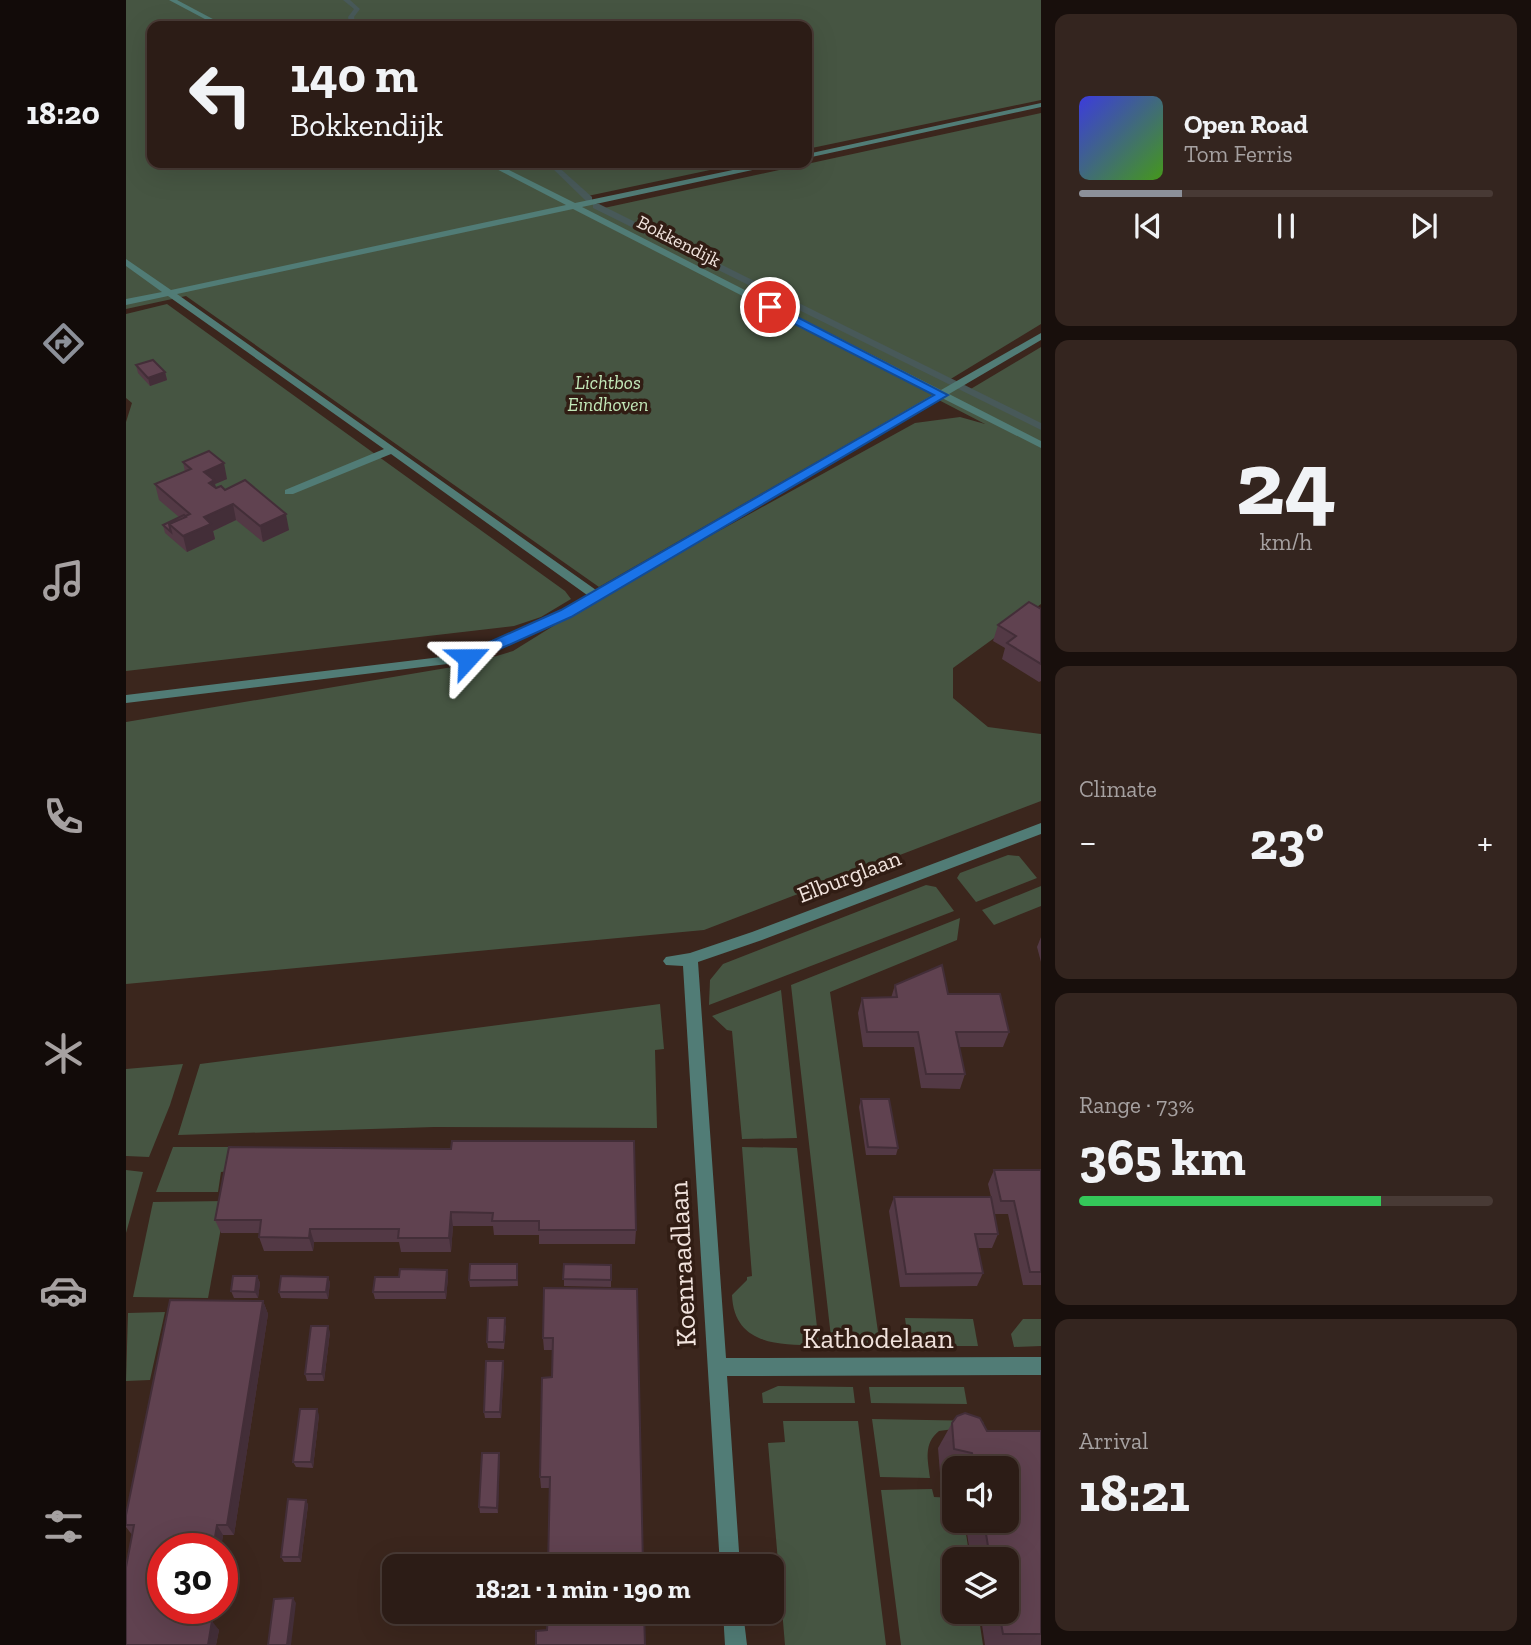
<!DOCTYPE html>
<html lang="en">
<head>
<meta charset="utf-8">
<style>
	body { margin:0; font-family:"Zilla Slab",serif; background:#34251f; color:#f1f3f6; height:100vh; display:flex; flex-direction:column; font-size:26px; white-space:nowrap }
	* { box-sizing:border-box; margin:0 }
	p { font-size:23px; color:#a6a1a1 }
	.icon { flex:none; width:38px; height:38px; fill:none; stroke:currentColor; stroke-width:2; stroke-linecap:round; stroke-linejoin:round }
	.map { position:relative; flex:1; overflow:hidden }
	.side { display:flex; flex-direction:column; gap:14px; padding:14px; background:#180f0c; width:490px }
	.side>* { flex:none }
	.hud { position:absolute; left:21px; top:21px; width:665px; height:147px; border-radius:14px; box-shadow:0 7px 28px #0002,0 0 0 2px #483a35; background:#2c1c16; color:#f1f3f6; overflow:hidden }
	.tools { position:absolute; left:816px; top:1456px; display:grid; gap:14px }
	.tools a { display:grid; place-items:center; width:77px; height:77px; border-radius:14px; background:#2c1c16; box-shadow:0 7px 28px #0002,0 0 0 2px #483a35; font-size:35px }
	.speed { position:absolute; left:21px; top:1533px; display:flex; gap:14px; font-size:35px; font-weight:700; text-align:center }
	.speed>* { display:grid; place-content:center; width:91px; height:91px; border-radius:50%; background:#2c1c16; box-shadow:0 7px 28px #0002,0 0 0 2px #483a35; line-height:1 }
	.speed .limit { border:10px solid #d22; background:#fff; color:#111 }
	.pin { position:absolute; display:grid; place-items:center; width:60px; height:60px; color:#fff; margin:-30px; border:4px solid #fff; border-radius:50%; box-shadow:0 2px 7px #0007 }
	.me { position:absolute; width:77px; margin:-38px; rotate:66deg; stroke-linejoin:round; filter:drop-shadow(0 0 5px #0008) }
	.turn { display:flex; align-items:center; gap:24px; height:147px; padding:0 28px; font-size:32px }
	.turn .icon { width:91px; height:91px; stroke-width:2.5 }
	.turn b { display:block; font-size:49px; line-height:60px }
	.big { font-size:52px; font-weight:700; line-height:1.1 }
	.side .widget { flex:1; display:flex; flex-direction:column; justify-content:center; gap:10px; min-width:0; padding:0 24px; border-radius:14px; background:#34251f }
	.side .dial { align-items:center; gap:0 }
	.dial b { font-size:91px; line-height:1 }
	.song { display:flex; align-items:center; gap:21px }
	.cover { width:84px; height:84px; border-radius:10px; background:linear-gradient(135deg,hsl(240 70% 55%),hsl(100 70% 35%)) }
	.played { height:7px; border-radius:4px; background:linear-gradient(90deg,#8c9099 25%,#483a35 25%) }
	.keys { display:flex; justify-content:space-around; direction:ltr }
	.heat { display:flex; justify-content:space-between; align-items:center; font-size:38px; direction:ltr }
	.charge { height:10px; border-radius:5px; background:linear-gradient(90deg,#34c759 73%,#483a35 0) }
	.trip { position:absolute; left:256px; top:1554px; width:402px; height:70px; border-radius:14px; background:#2c1c16; box-shadow:0 7px 28px #0002,0 0 0 2px #483a35; font-weight:700; line-height:70px; text-align:center }
	main { display:flex; flex:1; min-height:0 }
	.dock { display:flex; flex-direction:column; width:126px; justify-content:space-around; align-items:center; background:#120b09; color:#a6a1a1 }
	.dock .icon { width:49px; height:49px }
	.dock .selected { color:#8c9099 }
	.dock b { font-size:32px; color:#f1f3f6 }
	.map>svg:first-child { display:block }
	.green { fill:#465542 }
	.lines { fill:none; stroke-linecap:round; stroke-linejoin:round }
	.stream { fill:#485959; fill-rule:evenodd }
	.minor { fill:#517c76; fill-rule:evenodd }
	.wall { fill:#533945 }
	.shaded-wall { fill:#432e38 }
	.building { fill:#604250; stroke:#432e38; stroke-width:2 }
	.route { fill:#1a73e8; stroke:#114b97; stroke-width:2 }
	.labels { text-anchor:middle; dominant-baseline:central; stroke-width:7; stroke-linejoin:round; paint-order:stroke }
	.far-street-label { font-size:19px; fill:#f1e3dd; stroke:#311d14 }
	.far-park-label { font-size:19px; font-style:italic; fill:#c3e9b9; stroke:#311d14 }
	.street-label { font-size:23px; fill:#f1e3dd; stroke:#311d14 }
	.near-street-label { font-size:28px; fill:#f1e3dd; stroke:#311d14 }
</style>
</head>
<body>
<main>
<nav class="dock">
<b>18:20</b>
<svg class="icon selected" aria-label="directions" viewBox="0 0 24 24"><path d="M12 3l9 9-9 9-9-9zM9 14v-3h6M13 9l2 2-2 2"/></svg>
<svg class="icon" aria-label="music" viewBox="0 0 24 24"><path d="M9 18V5l10-2v13"/><circle cx="6" cy="18" r="3"/><circle cx="16" cy="16" r="3"/></svg>
<svg class="icon" aria-label="phone" viewBox="0 0 24 24"><path d="M5 4h4l2 5-3 2q2 4 5 5l2-3 5 2v4C11 20 4 13 5 4z"/></svg>
<svg class="icon" aria-label="climate" viewBox="0 0 24 24"><path d="M12 3v18M4 7l16 10M4 17L20 7"/></svg>
<svg class="icon" aria-label="car" viewBox="0 0 24 24"><path d="M5 17H2v-5l4-1 3-4h7l3 4 3 1v5h-3M9 17h6M6 11h13"/><circle cx="7" cy="17" r="2"/><circle cx="17" cy="17" r="2"/></svg>
<svg class="icon" aria-label="filters" viewBox="0 0 24 24"><path d="M4 7h16M4 17h16"/><circle cx="9" cy="7" r="2"/><circle cx="15" cy="17" r="2"/></svg>
</nav>
<div class="map">
<svg width="915" height="1645" viewBox="0 0 915 1645">
	<rect width="100%" height="100%" fill="#3b261d"/>
	<g class="green">
		<path d="M 0,0 L 915,0 L 915,100 L 681,149 L 681,26 L 26,26 L 26,163 L 617,163 L 457,197 L 478,208 L 915,113 L 915,324 L 823,380 L 843,390 L 915,347 L 915,604 L 827,668 L 827,698 L 862,727 L 915,734 L 915,801 L 578,930 L 0,984 L 0,722 L 344,664 L 387,651 L 482,592 L 789,423 L 834,417 L 859,424 L 805,396 L 473,587 L 60,296 L 0,309 Z"/>
		<path d="M 41,304 L 439,591 L 445,599 L 415,617 L 388,626 L 0,671 L 0,422 L 6,403 L 0,398 L 0,314 Z"/>
		<path d="M 882,855 L 893,856 L 911,878 L 850,902 L 831,878 L 834,873 Z"/>
		<path d="M 800,885 L 810,887 L 828,911 L 583,1005 L 584,980 L 597,964 Z"/>
		<path d="M 915,886 L 915,906 L 868,925 L 856,910 Z"/>
		<path d="M 834,918 L 831,940 L 704,992 L 754,1346 L 706,1346 L 665,985 Z"/>
		<path d="M 655,990 L 671,1138 L 616,1139 L 606,1031 L 601,1030 L 586,1016 Z"/>
		<path d="M 534,1004 L 538,1049 L 529,1050 L 531,1128 L 308,1127 L 52,1135 L 74,1064 Z"/>
		<path d="M 57,1064 L 44,1105 L 23,1157 L 0,1156 L 0,1069 Z"/>
		<path d="M 47,1147 L 110,1147 L 105,1171 L 95,1172 L 92,1192 L 30,1192 Z"/>
		<path d="M 616,1147 L 671,1148 L 693,1345 C 655,1345 608,1346 606,1295 L 621,1280 L 621,1277 L 626,1276 Z"/>
		<path d="M 0,1170 L 17,1172 L 0,1233 Z"/>
		<path d="M 100,1201 L 82,1298 L 7,1297 L 27,1202 Z"/>
		<path d="M 39,1312 L 24,1380 L 0,1381 L 2,1313 Z"/>
		<path d="M 779,1318 L 847,1319 L 852,1346 L 783,1346 Z"/>
		<path d="M 897,1319 L 915,1319 L 915,1346 L 888,1347 L 885,1334 Z"/>
		<path d="M 652,1386 L 727,1387 L 729,1403 L 637,1403 L 636,1393 Z"/>
		<path d="M 743,1387 L 838,1387 L 841,1404 L 745,1403 Z"/>
		<path d="M 746,1419 L 857,1421 L 863,1450 L 828,1429 L 813,1431 C 797,1444 802,1460 804,1478 L 754,1477 Z"/>
		<path d="M 657,1421 L 732,1421 L 760,1645 L 659,1645 L 642,1443 L 659,1442 Z"/>
		<path d="M 806,1489 L 808,1497 L 828,1498 L 828,1521 L 838,1521 L 844,1559 L 828,1559 L 828,1612 L 852,1612 L 857,1645 L 775,1645 L 755,1490 Z"/>
	</g>
	<g class="lines">
		<g class="stream">
			<path d="M 217,0 L 224,0 L 234,9 L 228,17 L 230,26 L 224,26 L 222,17 L 228,9 Z"/>
			<path d="M 421,163 L 428,163 L 466,197 L 466,201 L 460,201 Z"/>
			<path d="M 467,204 L 473,204 L 915,423 L 915,430 L 467,208 Z"/>
		</g>
		<g class="minor">
			<path d="M 43,0 L 51,0 L 100,26 L 92,26 Z"/>
			<path d="M 915,103 L 915,107 L 681,158 L 681,154 Z"/>
			<path d="M 359,163 L 369,163 L 449,203 L 640,163 L 654,163 L 650,165 L 456,207 L 815,390 L 915,333 L 915,340 L 823,394 L 915,441 L 915,448 L 816,398 L 444,616 L 346,661 L 0,703 L 0,695 L 340,654 L 436,610 L 461,595 L 265,454 L 167,494 L 159,494 L 159,490 L 258,449 L 42,296 L 0,305 L 0,299 L 36,292 L 0,266 L 0,259 L 45,290 L 440,205 ZM 447,209 L 808,394 L 470,590 L 51,294 Z"/>
			<path d="M 915,823 L 915,834 L 636,940 L 572,962 L 600,1358 L 915,1357 L 915,1375 L 601,1376 L 614,1566 L 594,1566 L 557,966 L 540,965 L 537,961 L 540,957 L 564,953 L 626,932 Z"/>
			<path d="M 597,1612 L 617,1612 L 621,1645 L 599,1645 Z"/>
		</g>
	</g>
	<g class="wall">
		<path d="M 10,365 L 39,372 L 41,380 L 24,386 L 12,373 Z"/>
		<path d="M 57,462 L 101,479 L 89,484 L 90,488 L 99,490 L 163,530 L 137,542 L 110,520 L 87,531 L 89,539 L 61,552 L 39,533 L 37,525 L 53,517 L 33,500 L 29,484 L 59,472 Z"/>
		<path d="M 915,609 L 915,681 L 913,682 L 876,659 L 879,648 L 867,641 L 872,625 Z"/>
		<path d="M 915,937 L 915,962 L 911,947 Z"/>
		<path d="M 769,985 L 822,994 L 883,1032 L 877,1047 L 833,1047 L 839,1074 L 834,1089 L 795,1088 L 788,1047 L 737,1047 L 732,1013 L 736,998 L 765,998 Z"/>
		<path d="M 735,1099 L 772,1148 L 770,1155 L 740,1155 L 733,1107 Z"/>
		<path d="M 103,1147 L 510,1230 L 509,1244 L 413,1244 L 413,1235 L 368,1235 L 367,1226 L 327,1226 L 325,1252 L 275,1252 L 273,1242 L 188,1242 L 187,1251 L 138,1251 L 133,1237 L 133,1233 L 95,1233 L 89,1220 Z"/>
		<path d="M 868,1170 L 915,1170 L 915,1285 L 897,1285 L 882,1214 L 868,1214 L 872,1234 L 866,1248 L 852,1248 L 857,1273 L 851,1286 L 774,1287 L 763,1211 L 768,1197 L 865,1197 L 862,1184 Z"/>
		<path d="M 391,1264 L 392,1286 L 344,1287 L 343,1280 Z"/>
		<path d="M 438,1264 L 485,1265 L 485,1287 L 438,1286 Z"/>
		<path d="M 321,1270 L 322,1277 L 320,1299 L 249,1299 L 247,1292 L 273,1277 Z"/>
		<path d="M 131,1276 L 134,1283 L 132,1298 L 108,1298 L 105,1291 Z"/>
		<path d="M 202,1277 L 204,1283 L 202,1299 L 155,1298 L 153,1292 Z"/>
		<path d="M 511,1289 L 424,1488 L 415,1488 L 414,1477 L 426,1377 L 426,1350 L 418,1350 L 417,1338 Z"/>
		<path d="M 137,1301 L 142,1314 L 108,1535 L 97,1535 L 83,1621 L 93,1630 L 90,1645 L 0,1527 L 0,1515 Z"/>
		<path d="M 380,1325 L 378,1349 L 362,1348 L 361,1342 Z"/>
		<path d="M 204,1332 L 198,1381 L 181,1381 L 179,1374 Z"/>
		<path d="M 378,1367 L 375,1418 L 359,1418 L 358,1412 Z"/>
		<path d="M 193,1415 L 187,1468 L 170,1467 L 167,1462 Z"/>
		<path d="M 826,1423 L 861,1431 L 915,1431 L 915,1645 L 859,1645 L 854,1612 L 880,1612 L 880,1559 L 845,1559 L 839,1521 L 880,1521 L 880,1468 L 828,1468 L 828,1476 L 814,1473 L 812,1448 Z"/>
		<path d="M 373,1453 L 372,1513 L 354,1513 L 353,1507 Z"/>
		<path d="M 180,1500 L 182,1505 L 175,1562 L 158,1562 L 155,1557 Z"/>
		<path d="M 348,1612 L 367,1612 L 367,1618 L 349,1618 Z"/>
	</g>
	<g class="shaded-wall">
		<path d="M 39,372 L 41,380 L 24,386 L 22,378 Z"/>
		<path d="M 98,463 L 101,479 L 89,484 L 92,496 L 78,472 Z"/>
		<path d="M 107,504 L 110,520 L 87,531 L 89,539 L 61,552 L 57,536 L 78,517 Z"/>
		<path d="M 160,514 L 163,530 L 137,542 L 134,526 Z"/>
		<path d="M 325,1212 L 327,1226 L 325,1252 L 323,1238 Z"/>
		<path d="M 184,1229 L 188,1242 L 187,1251 L 183,1238 Z"/>
		<path d="M 321,1270 L 322,1277 L 320,1299 L 319,1292 Z"/>
		<path d="M 131,1276 L 134,1283 L 132,1298 L 129,1292 Z"/>
		<path d="M 202,1277 L 204,1283 L 202,1299 L 200,1292 Z"/>
		<path d="M 137,1301 L 142,1314 L 108,1535 L 101,1525 Z"/>
		<path d="M 202,1326 L 204,1332 L 198,1381 L 196,1374 Z"/>
		<path d="M 377,1361 L 378,1367 L 375,1418 L 374,1412 Z"/>
		<path d="M 191,1409 L 193,1415 L 187,1468 L 185,1462 Z"/>
		<path d="M 373,1453 L 374,1459 L 372,1513 L 371,1508 Z"/>
		<path d="M 180,1500 L 182,1505 L 175,1562 L 173,1557 Z"/>
		<path d="M 91,1525 L 97,1535 L 95,1549 L 87,1549 Z"/>
		<path d="M 167,1598 L 170,1603 L 165,1645 L 161,1645 Z"/>
		<path d="M 77,1608 L 86,1608 L 82,1630 L 75,1621 Z"/>
		<path d="M 86,1621 L 93,1630 L 90,1645 L 82,1645 Z"/>
	</g>
	<g class="building">
		<path d="M 27,360 L 39,372 L 22,378 L 10,365 Z"/>
		<path d="M 83,451 L 98,463 L 78,472 L 88,480 L 83,483 L 90,488 L 95,486 L 99,490 L 119,480 L 160,514 L 134,526 L 107,504 L 78,517 L 85,524 L 57,536 L 43,524 L 64,514 L 29,484 L 65,469 L 57,462 Z"/>
		<path d="M 58,515 L 60,517 L 43,524 L 45,532 L 37,525 Z"/>
		<path d="M 903,602 L 915,609 L 915,664 L 881,643 L 890,636 L 872,625 Z"/>
		<path d="M 816,965 L 822,994 L 874,994 L 883,1032 L 830,1032 L 839,1074 L 800,1074 L 792,1032 L 741,1032 L 736,998 L 771,997 L 769,985 Z"/>
		<path d="M 735,1099 L 763,1099 L 772,1148 L 742,1147 Z"/>
		<path d="M 326,1141 L 508,1141 L 510,1230 L 413,1230 L 413,1221 L 366,1221 L 367,1213 L 325,1212 L 323,1238 L 272,1238 L 273,1229 L 184,1229 L 183,1238 L 133,1237 L 135,1220 L 89,1220 L 103,1147 L 325,1149 Z"/>
		<path d="M 868,1170 L 915,1170 L 915,1272 L 904,1272 L 888,1201 L 875,1201 Z"/>
		<path d="M 768,1197 L 865,1197 L 872,1234 L 849,1234 L 857,1273 L 780,1274 Z"/>
		<path d="M 344,1264 L 391,1264 L 391,1280 L 343,1280 Z"/>
		<path d="M 438,1264 L 485,1265 L 485,1280 L 437,1279 Z"/>
		<path d="M 274,1269 L 321,1270 L 319,1292 L 247,1292 L 249,1277 L 273,1277 Z"/>
		<path d="M 107,1276 L 131,1276 L 129,1292 L 105,1291 Z"/>
		<path d="M 155,1276 L 202,1277 L 200,1292 L 153,1292 Z"/>
		<path d="M 418,1288 L 511,1289 L 517,1566 L 422,1566 L 424,1477 L 414,1477 L 416,1378 L 426,1377 L 427,1338 L 417,1338 Z"/>
		<path d="M 44,1300 L 137,1301 L 101,1525 L 91,1525 L 87,1549 L 37,1549 L 37,1608 L 77,1608 L 75,1621 L 86,1621 L 82,1645 L 0,1645 L 0,1567 L 8,1525 L 0,1525 L 0,1515 Z"/>
		<path d="M 362,1318 L 379,1318 L 378,1342 L 361,1342 Z"/>
		<path d="M 185,1326 L 202,1326 L 196,1374 L 179,1374 Z"/>
		<path d="M 360,1361 L 377,1361 L 374,1412 L 358,1412 Z"/>
		<path d="M 174,1409 L 191,1409 L 185,1462 L 167,1462 Z"/>
		<path d="M 839,1413 L 854,1418 L 861,1431 L 915,1431 L 915,1634 L 877,1634 L 873,1612 L 880,1612 L 880,1559 L 864,1559 L 858,1521 L 880,1521 L 880,1468 L 849,1468 L 846,1453 L 828,1449 L 826,1423 L 831,1416 Z"/>
		<path d="M 356,1453 L 373,1453 L 371,1508 L 353,1507 Z"/>
		<path d="M 162,1499 L 180,1500 L 173,1557 L 155,1557 Z"/>
		<path d="M 351,1553 L 369,1553 L 368,1566 L 350,1566 Z"/>
		<path d="M 167,1598 L 161,1645 L 142,1645 L 148,1599 Z"/>
		<rect x="348" y="1612" width="18" height="1"/>
		<path d="M 422,1612 L 518,1612 L 519,1645 L 410,1645 L 410,1631 L 421,1630 Z"/>
	</g>
	<path class="route" d="M 641,305 L 648,305 L 822,395 L 445,617 L 347,661 L 337,661 L 337,654 L 435,610 L 808,395 L 641,310 Z"/>
	<g class="labels">
		<g class="far-street-label">
			<text transform="translate(553 241) rotate(27)">Bokkendijk</text>
		</g>
		<g class="far-park-label">
			<text x="482" y="382">Lichtbos<tspan x="482" dy="22">Eindhoven</tspan></text>
		</g>
		<g class="street-label">
			<text transform="translate(723 876) rotate(-21)">Elburglaan</text>
		</g>
		<g class="near-street-label">
			<text transform="translate(556 1264) rotate(-93)">Koenraadlaan</text>
			<text x="752" y="1338">Kathodelaan</text>
		</g>
	</g>
</svg>
<div class="tools">
<a><svg class="icon" aria-label="sound" viewBox="0 0 24 24"><path d="M4 9h4l5-4v14l-5-4H4zM17 9q2 3 0 6"/></svg></a>
<a><svg class="icon" aria-label="layers" viewBox="0 0 24 24"><path d="M12 4l9 5-9 5-9-5zM3 14l9 5 9-5"/></svg></a>
</div>
<div class="speed"><div class="limit">30</div></div>
<div class="pin" style="left:644px;top:307px;background:#d93025"><svg class="icon" aria-label="arrive" viewBox="0 0 24 24"><path d="M6 21V4h12l-3 4 3 4H6"/></svg></div>
<svg class="me" style="left:342px;top:658px" viewBox="-20 -20 40 40"><path d="M0-17L14 15 0 8-14 15z" fill="#1a73e8" stroke="#fff" stroke-width="4"/></svg>
<div class="trip">18:21 · 1 min · 190 m</div>
<div class="hud">
<div class="turn"><svg class="icon" aria-label="left" viewBox="0 0 24 24"><path d="M17 20v-9H6M10 6l-5 5 5 5"/></svg><div><b>140 m</b>Bokkendijk</div></div>
</div>
</div>
<section class="side">
<div class="widget">
<div class="song"><i class="cover"></i><div><b>Open Road</b><p>Tom Ferris</p></div></div>
<div class="played"></div>
<div class="keys"><svg class="icon" aria-label="previous" viewBox="0 0 24 24"><path d="M18 5L8 12l10 7zM5 5v14"/></svg><svg class="icon" aria-label="pause" viewBox="0 0 24 24"><path d="M8 5v14M16 5v14"/></svg><svg class="icon" aria-label="next" viewBox="0 0 24 24"><path d="M6 5l10 7-10 7zM19 5v14"/></svg></div>
</div>
<div class="widget dial"><b>24</b><p>km/h</p></div>
<div class="widget"><p>Climate</p>
<div class="heat"><a>−</a><b class="big">23°</b><a>+</a></div>
</div>
<div class="widget"><p>Range · 73%</p><b class="big">365 km</b><div class="charge"></div></div>
<div class="widget"><p>Arrival</p><b class="big">18:21</b></div>
</section>
</main>
</body>
</html>
